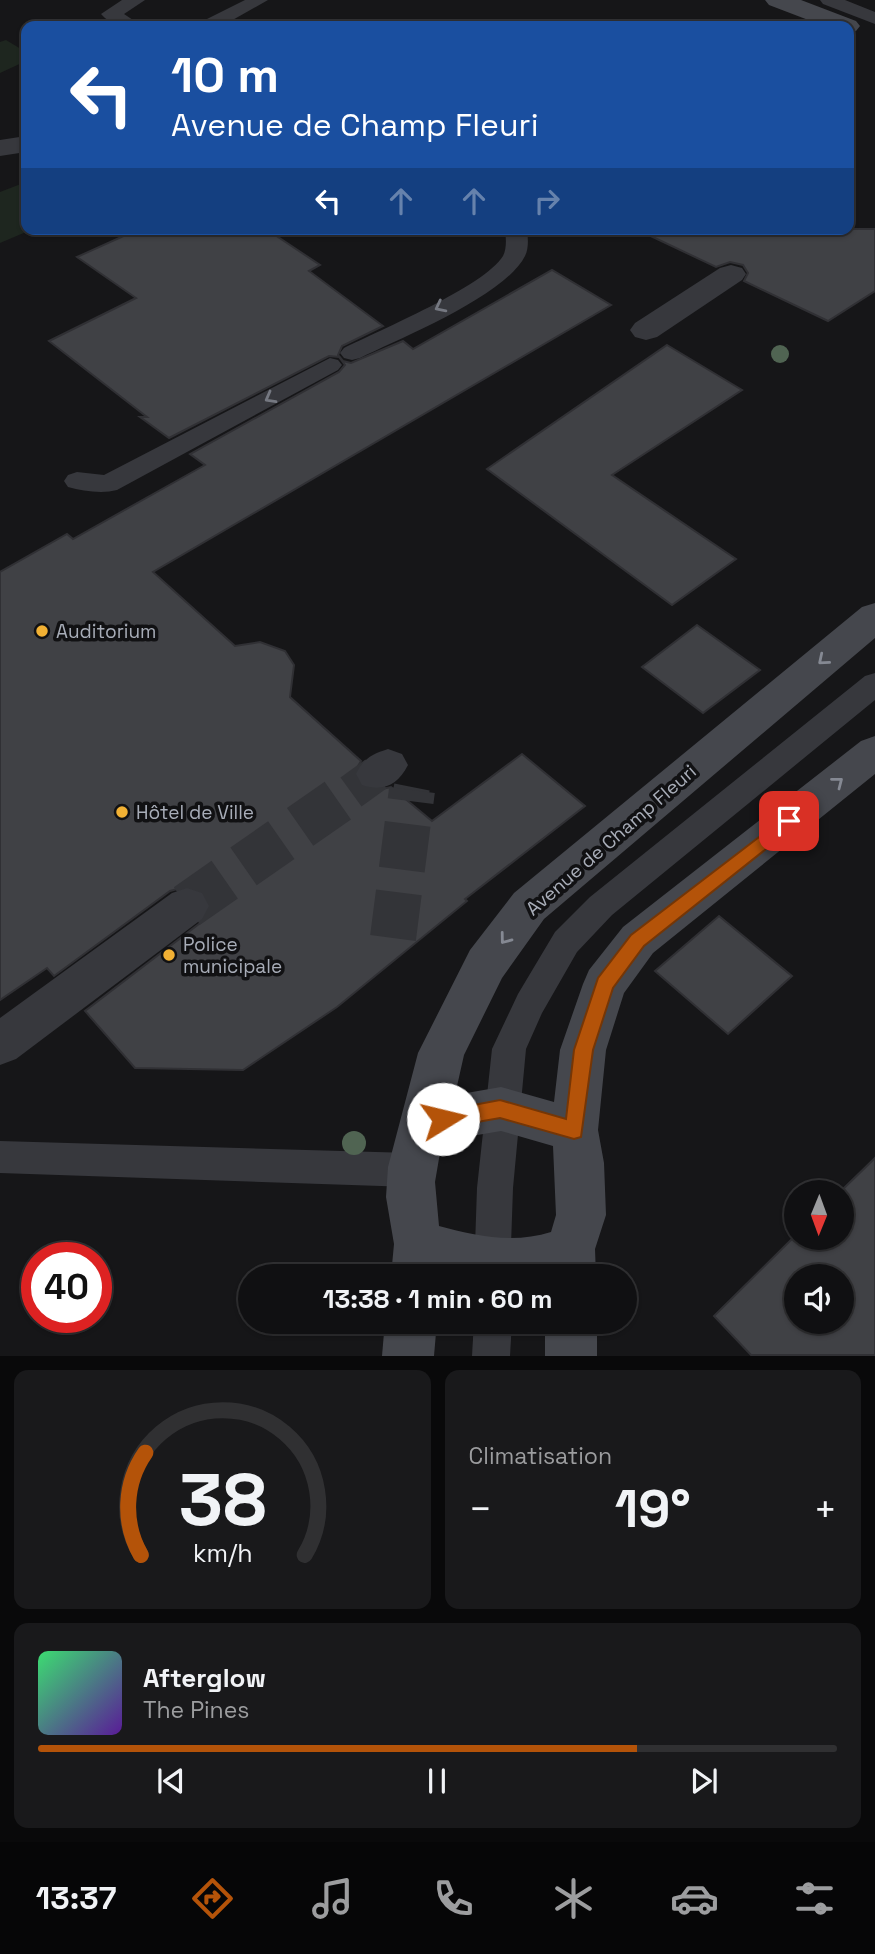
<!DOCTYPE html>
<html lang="fr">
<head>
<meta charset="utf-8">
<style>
	body { margin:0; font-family:"Space Grotesk",sans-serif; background:#19191b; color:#f1f3f6; height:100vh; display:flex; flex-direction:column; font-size:26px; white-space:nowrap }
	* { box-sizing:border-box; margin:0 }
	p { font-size:23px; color:#9c9d9f }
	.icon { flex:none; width:38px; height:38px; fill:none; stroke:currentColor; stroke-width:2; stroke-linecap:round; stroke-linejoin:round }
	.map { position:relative; height:1356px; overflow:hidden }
	.sheet { display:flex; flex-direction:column; gap:14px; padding:14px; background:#09090a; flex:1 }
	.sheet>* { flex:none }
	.guide { position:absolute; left:21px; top:21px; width:833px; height:214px; border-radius:14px; box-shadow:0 2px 5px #0004,0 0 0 2px #303032; background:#1a4fa0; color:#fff; overflow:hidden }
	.needle { width:46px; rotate:181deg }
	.fabs { position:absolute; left:784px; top:1180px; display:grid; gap:14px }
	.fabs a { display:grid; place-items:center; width:70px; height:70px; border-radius:50%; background:#101012; box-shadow:0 2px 5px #0004,0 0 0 2px #303032; font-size:35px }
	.speed { position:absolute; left:21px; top:1242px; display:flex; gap:14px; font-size:35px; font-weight:700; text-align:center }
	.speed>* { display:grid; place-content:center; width:91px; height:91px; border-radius:50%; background:#101012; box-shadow:0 2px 5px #0004,0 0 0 2px #303032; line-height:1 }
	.speed .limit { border:10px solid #d22; background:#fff; color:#111 }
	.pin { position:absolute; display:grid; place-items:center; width:60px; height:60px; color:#fff; margin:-30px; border-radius:14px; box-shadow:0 4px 10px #0006 }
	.me { position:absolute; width:77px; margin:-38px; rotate:81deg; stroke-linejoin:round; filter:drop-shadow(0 0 5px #0008) }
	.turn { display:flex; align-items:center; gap:24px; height:147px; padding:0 35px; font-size:32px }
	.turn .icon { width:91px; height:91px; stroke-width:2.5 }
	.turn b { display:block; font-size:49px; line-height:60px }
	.lanes { display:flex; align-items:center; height:66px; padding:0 35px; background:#0003; justify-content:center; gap:35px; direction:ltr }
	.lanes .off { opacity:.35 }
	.big { font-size:52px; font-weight:700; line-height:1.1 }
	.sheet .widget { flex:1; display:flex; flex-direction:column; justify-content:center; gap:10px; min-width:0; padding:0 24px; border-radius:14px; background:#19191b }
	.sheet .dial { align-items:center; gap:0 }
	.dial svg { height:182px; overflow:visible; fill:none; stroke:#303032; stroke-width:7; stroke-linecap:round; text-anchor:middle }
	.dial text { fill:#f1f3f6; stroke:none }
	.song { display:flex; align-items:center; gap:21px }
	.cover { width:84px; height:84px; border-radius:10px; background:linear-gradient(135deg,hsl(140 70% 55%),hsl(270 70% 35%)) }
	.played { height:7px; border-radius:4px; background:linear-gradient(90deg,#b45309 75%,#303032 75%) }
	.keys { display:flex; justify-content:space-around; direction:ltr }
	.heat { display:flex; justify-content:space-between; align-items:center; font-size:38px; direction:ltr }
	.sheet .tiles { flex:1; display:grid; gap:14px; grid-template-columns:1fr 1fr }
	.widget:last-child { grid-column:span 2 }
	.trip { position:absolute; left:238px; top:1264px; width:399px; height:70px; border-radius:35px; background:#101012; box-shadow:0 2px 5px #0004,0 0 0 2px #303032; font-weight:700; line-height:70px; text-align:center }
	.menu { display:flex; height:112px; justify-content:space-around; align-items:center; background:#060607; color:#9c9d9f }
	.menu .icon { width:49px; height:49px }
	.menu .on { color:#b45309 }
	.menu b { font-size:32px; color:#f1f3f6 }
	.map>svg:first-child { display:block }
	.green { fill:#1e261f }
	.building { fill:#404145; stroke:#303034; stroke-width:2; fill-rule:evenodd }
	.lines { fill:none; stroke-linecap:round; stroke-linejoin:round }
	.street-tunnel-far1 { stroke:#333438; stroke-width:36; stroke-dasharray:36 18; stroke-linecap:butt }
	.street-tunnel { stroke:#333438; stroke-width:46; stroke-dasharray:46 23; stroke-linecap:butt }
	.lane { fill:#37383d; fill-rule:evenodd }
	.street { fill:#37383d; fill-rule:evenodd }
	.secondary { fill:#45474d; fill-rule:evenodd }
	.tree { fill:#506452 }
	.oneway { stroke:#757881 }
	.oneway2 { stroke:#858993 }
	.route { fill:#b45309; stroke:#753606; stroke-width:2 }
	.poi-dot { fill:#f2b134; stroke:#111113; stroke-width:2.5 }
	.labels { text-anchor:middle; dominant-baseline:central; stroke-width:7; stroke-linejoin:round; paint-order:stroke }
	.poi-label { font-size:19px; fill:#a8adb8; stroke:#111113; text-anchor:start }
	.street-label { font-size:19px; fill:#a8adb8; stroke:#111113 }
</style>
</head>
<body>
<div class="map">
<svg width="875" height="1356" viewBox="0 0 875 1356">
	<rect width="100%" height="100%" fill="#161618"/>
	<g class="green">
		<path d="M 6,40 L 26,52 L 26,61 L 0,73 L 0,42 Z"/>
		<path d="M 26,182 L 26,229 L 33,229 L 0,243 L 0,192 Z"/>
	</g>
	<g class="building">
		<path d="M 139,229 L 266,229 L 320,265 L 309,271 L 383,326 L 342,346 L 338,355 L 343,361 L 351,363 L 403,341 L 413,349 L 552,270 L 611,305 L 153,572 L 235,646 L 260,642 L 285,651 L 294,665 L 290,697 L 361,761 L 354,773 L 361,788 L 377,790 L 391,787 L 432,821 L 522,754 L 585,806 L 465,899 L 467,901 L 337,1007 L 243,1070 L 135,1068 L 85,1011 L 204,920 L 211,905 L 203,891 L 188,886 L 170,891 L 54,976 L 47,968 L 0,1000 L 0,572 L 67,534 L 73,539 L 205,465 L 190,454 L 339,372 L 345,365 L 339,357 L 329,356 L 169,438 L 140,417 L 147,417 L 49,341 L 136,298 L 77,257 Z"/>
		<path d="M 636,229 L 875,229 L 875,291 L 828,321 L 744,281 L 748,273 L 743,265 L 730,262 L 716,267 Z"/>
		<path d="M 667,345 L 742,390 L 612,475 L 736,559 L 672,605 L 487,469 Z"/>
		<path d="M 697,625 L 760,670 L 703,713 L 642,667 Z"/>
		<path d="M 719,916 L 792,976 L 728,1034 L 655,971 Z"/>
		<path d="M 875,1158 L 875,1355 L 751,1355 L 714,1316 L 796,1235 L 796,1237 L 842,1237 L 840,1192 ZM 796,1276 L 842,1276 L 842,1321 L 796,1321 Z"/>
	</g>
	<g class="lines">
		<g class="street-tunnel-far1">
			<path d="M 351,792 L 376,774"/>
			<path d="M 411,792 L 412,787"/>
		</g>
		<g class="street-tunnel">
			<path d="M 187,906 L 353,790"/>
			<path d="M 393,938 L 412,790"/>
		</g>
		<g class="lane">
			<path d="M 122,0 L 145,0 L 124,14 L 142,26 C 126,26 112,27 101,14 Z"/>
			<path d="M 245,0 L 268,0 L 222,26 L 199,26 L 201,22 Z"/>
			<path d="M 820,0 L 845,0 L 875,12 L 875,24 L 823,4 Z"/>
			<path d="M 505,229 L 527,229 C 528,238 529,248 525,256 C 505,296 401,338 360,358 L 352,360 L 344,358 L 340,353 L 344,348 C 378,331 485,286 503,256 C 507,248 506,238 505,229 Z"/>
			<path d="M 330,358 L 338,360 L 342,365 L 338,370 L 117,490 C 102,494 83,491 68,487 L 64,481 L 68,475 L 77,472 L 104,475 Z"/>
			<path d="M 875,673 L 875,700 L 612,915 L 577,952 L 542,1013 L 526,1049 L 513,1188 L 510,1274 L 474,1276 L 477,1188 L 492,1049 L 518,994 L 555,932 L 590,897 L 865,676 Z"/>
			<path d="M 0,1141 L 411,1153 L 423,1158 L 429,1170 L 423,1182 L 411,1187 L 0,1173 Z"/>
			<path d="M 474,1321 L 512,1321 L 510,1356 L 472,1356 Z"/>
		</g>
		<g class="street">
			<path d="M 26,136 L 26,152 L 0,156 L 0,140 Z"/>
			<path d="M 731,265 L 742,268 L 746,274 L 742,280 L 657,337 L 646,340 L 635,337 L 630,330 L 635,323 L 720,268 Z"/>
			<path d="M 388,749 L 402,754 L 408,765 C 398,785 383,792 362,785 L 356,774 C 363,759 372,754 388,749 Z"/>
			<path d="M 187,888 L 202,893 L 209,906 L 202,919 L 16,1059 L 0,1065 L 0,1018 L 172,893 Z"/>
		</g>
		<g class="secondary">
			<path d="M 765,0 L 801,0 L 856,21 L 860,26 L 856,31 L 849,33 L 849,26 L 824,26 L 769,5 Z"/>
			<path d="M 875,603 L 875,638 L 544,919 L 502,978 L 464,1055 L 455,1095 L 501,1087 L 554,1102 L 560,1050 L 583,984 L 589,970 L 623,927 L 861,741 L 875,736 L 875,774 L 653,953 L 624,993 L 606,1050 L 598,1130 L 604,1163 L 606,1215 L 595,1249 L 596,1276 L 391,1276 L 394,1244 L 386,1197 L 388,1167 L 418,1053 L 470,950 L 514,893 L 862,607 ZM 501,1131 L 553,1146 L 556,1215 L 551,1232 C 514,1244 475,1236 439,1226 L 435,1182 L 442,1141 Z"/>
			<path d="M 385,1321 L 437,1321 L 434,1356 L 382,1356 Z"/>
			<rect x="545" y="1321" width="52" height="35"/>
		</g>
	</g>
	<g class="tree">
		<circle cx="780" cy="354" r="9"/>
		<circle cx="354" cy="1143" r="12"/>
	</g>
	<defs><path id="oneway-chevron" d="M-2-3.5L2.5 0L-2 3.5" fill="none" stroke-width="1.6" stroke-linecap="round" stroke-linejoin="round" transform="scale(1.75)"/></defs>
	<g class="oneway">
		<use href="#oneway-chevron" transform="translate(440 307) rotate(153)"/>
		<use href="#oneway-chevron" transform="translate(270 398) rotate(151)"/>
	</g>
	<g class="oneway2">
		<use href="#oneway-chevron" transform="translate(823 660) rotate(140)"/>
		<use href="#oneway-chevron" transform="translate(838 782) rotate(-38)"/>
		<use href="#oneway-chevron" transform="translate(505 939) rotate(127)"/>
	</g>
	<path class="route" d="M 789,814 L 795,816 L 797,821 L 795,826 L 644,946 L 613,988 L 593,1050 L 581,1137 L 574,1139 L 500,1118 L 443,1128 L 436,1125 L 434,1119 L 436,1112 L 500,1100 L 566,1119 L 574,1050 L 598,978 L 631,935 Z"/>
	<g class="poi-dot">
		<circle cx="42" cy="631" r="7"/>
		<circle cx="122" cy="812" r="7"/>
		<circle cx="169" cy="955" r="7"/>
	</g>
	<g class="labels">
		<g class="poi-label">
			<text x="56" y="631">Auditorium</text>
			<text x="136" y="812">Hôtel de Ville</text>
			<text x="183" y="944">Police<tspan x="183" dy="22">municipale</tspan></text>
		</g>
		<g class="street-label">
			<text transform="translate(611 840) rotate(-41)">Avenue de Champ Fleuri</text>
		</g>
	</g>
</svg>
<div class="fabs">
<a><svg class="needle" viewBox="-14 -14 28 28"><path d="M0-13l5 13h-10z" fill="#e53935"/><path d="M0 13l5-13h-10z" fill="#9c9d9f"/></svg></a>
<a><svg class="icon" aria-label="sound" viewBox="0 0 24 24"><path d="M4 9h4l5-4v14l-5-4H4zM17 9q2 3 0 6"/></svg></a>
</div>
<div class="speed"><div class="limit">40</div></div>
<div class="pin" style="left:789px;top:821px;background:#d93025"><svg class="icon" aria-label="arrive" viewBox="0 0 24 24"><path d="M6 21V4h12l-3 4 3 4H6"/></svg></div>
<svg class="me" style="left:443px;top:1119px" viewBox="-20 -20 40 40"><circle r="19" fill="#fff"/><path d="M0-13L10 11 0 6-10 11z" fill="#b45309"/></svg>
<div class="trip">13:38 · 1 min · 60 m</div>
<div class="guide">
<div class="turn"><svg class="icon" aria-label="left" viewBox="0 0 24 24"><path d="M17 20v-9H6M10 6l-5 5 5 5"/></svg><div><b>10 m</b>Avenue de Champ Fleuri</div></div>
<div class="lanes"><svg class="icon" aria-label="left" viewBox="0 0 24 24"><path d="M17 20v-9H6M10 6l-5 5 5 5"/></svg><svg class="icon off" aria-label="ahead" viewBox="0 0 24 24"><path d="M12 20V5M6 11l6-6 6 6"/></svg><svg class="icon off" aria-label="ahead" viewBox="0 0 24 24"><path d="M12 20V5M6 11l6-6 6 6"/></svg><svg class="icon off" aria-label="right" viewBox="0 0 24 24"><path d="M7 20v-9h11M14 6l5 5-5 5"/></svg></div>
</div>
</div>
<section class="sheet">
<div class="tiles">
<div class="widget dial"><svg viewBox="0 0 100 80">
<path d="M14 69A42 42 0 1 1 86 69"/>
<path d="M14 69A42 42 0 0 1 16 24" stroke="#b45309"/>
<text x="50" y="56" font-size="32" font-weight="700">38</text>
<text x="50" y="72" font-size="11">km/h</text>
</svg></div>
<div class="widget"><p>Climatisation</p>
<div class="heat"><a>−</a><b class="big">19°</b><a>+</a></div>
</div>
<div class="widget">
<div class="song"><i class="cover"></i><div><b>Afterglow</b><p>The Pines</p></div></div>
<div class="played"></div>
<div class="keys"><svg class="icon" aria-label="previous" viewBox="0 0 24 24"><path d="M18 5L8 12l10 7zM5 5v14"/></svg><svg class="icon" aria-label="pause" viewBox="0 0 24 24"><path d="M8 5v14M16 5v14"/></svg><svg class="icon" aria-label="next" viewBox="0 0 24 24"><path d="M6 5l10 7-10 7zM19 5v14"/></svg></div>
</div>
</div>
</section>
<nav class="menu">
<b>13:37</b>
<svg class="icon on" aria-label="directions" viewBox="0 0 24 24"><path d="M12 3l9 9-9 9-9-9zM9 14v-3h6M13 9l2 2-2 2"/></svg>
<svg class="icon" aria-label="music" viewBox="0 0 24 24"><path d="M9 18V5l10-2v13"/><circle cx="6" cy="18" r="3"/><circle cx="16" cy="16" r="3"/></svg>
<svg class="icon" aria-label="phone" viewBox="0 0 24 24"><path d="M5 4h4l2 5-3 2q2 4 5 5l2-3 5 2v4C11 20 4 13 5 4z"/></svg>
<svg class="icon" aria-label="climate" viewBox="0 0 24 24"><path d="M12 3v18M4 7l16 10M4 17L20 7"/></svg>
<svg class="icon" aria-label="car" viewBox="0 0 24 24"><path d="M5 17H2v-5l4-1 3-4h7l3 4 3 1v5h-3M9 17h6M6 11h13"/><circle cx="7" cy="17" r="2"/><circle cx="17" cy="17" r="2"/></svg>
<svg class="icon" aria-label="filters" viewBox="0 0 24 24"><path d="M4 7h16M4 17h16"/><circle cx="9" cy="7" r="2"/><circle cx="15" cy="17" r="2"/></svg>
</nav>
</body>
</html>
